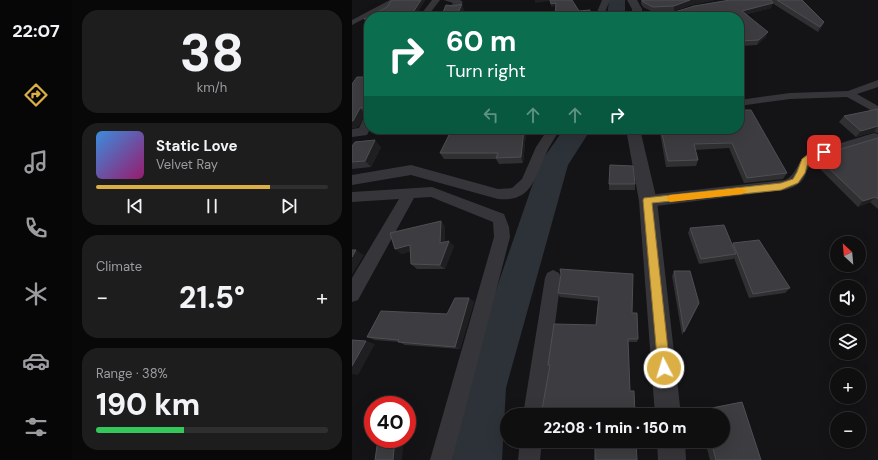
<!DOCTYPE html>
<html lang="en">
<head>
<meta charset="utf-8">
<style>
	body { margin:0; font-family:"DM Sans",sans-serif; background:#1d1d1e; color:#f1f3f6; height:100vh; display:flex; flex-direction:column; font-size:15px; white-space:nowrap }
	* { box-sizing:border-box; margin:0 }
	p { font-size:13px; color:#9b9c9f }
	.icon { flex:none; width:22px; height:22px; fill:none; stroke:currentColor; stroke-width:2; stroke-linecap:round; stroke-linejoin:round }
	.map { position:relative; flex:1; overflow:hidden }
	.details { display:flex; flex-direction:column; gap:10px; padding:10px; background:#080809; width:280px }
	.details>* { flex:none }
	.guide { position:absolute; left:12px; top:12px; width:380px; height:122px; border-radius:16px; box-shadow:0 4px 16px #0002,0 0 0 1px #2f2f30; background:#0b6e4f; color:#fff; overflow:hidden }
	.needle { width:26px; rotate:334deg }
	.buttons { position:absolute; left:478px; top:236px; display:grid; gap:8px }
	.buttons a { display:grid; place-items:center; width:36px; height:36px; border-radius:50%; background:#0f0f10; box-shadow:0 4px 16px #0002,0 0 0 1px #2f2f30; font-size:20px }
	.speed { position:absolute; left:12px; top:396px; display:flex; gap:8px; font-size:20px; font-weight:700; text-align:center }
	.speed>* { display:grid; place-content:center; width:52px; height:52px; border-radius:50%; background:#0f0f10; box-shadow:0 4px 16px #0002,0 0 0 1px #2f2f30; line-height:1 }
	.speed .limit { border:6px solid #d22; background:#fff; color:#111 }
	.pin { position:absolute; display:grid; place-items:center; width:34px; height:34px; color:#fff; margin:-17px; border-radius:8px; box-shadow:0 2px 6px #0006 }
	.me { position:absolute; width:44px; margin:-22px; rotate:355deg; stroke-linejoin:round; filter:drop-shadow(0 0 3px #0008) }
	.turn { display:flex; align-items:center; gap:14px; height:84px; padding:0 16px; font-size:18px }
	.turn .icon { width:52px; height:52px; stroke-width:2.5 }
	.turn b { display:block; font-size:28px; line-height:34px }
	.lanes { display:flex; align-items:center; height:38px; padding:0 16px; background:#0003; justify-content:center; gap:20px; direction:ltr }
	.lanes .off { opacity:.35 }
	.big { font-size:30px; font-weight:800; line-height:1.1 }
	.details .tile { flex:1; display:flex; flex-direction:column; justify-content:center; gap:6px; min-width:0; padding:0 14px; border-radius:16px; background:#1d1d1e }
	.details .dial { align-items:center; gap:0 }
	.dial b { font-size:52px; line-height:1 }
	.song { display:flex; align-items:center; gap:12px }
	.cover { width:48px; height:48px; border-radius:6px; background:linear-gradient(135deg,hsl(210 70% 55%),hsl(320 70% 35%)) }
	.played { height:4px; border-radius:2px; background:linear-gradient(90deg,#dcaf45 75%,#2f2f30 75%) }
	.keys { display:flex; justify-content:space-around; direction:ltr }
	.heat { display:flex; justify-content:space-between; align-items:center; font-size:22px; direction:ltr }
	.charge { height:6px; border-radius:3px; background:linear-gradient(90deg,#34c759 38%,#2f2f30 0) }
	.trip { position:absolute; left:148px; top:408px; width:230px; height:40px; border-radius:20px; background:#0f0f10; box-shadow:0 4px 16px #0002,0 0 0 1px #2f2f30; font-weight:800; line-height:40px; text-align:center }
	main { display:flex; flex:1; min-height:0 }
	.menu { display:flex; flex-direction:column; width:72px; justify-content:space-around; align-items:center; background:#060606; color:#9b9c9f }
	.menu .icon { width:28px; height:28px }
	.menu .active { color:#dcaf45 }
	.menu b { font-size:18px; color:#f1f3f6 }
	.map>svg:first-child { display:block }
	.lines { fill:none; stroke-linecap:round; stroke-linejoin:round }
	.river { fill:#2c3238; fill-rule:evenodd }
	.minor { fill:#36363a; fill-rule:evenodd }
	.tertiary { fill:#36363a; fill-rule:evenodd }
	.wall { fill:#303033 }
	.shaded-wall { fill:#1f1f21 }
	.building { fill:#3d3d41; stroke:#4d4f53 }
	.route { fill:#dcaf45; stroke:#8f722d }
	.slow { fill:#f59e0b }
</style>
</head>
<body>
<main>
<nav class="menu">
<b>22:07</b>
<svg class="icon active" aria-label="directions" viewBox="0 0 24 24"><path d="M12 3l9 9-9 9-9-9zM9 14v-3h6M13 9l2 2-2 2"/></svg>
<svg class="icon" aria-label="music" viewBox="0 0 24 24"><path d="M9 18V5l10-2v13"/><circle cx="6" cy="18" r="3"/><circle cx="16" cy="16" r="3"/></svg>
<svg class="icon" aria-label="phone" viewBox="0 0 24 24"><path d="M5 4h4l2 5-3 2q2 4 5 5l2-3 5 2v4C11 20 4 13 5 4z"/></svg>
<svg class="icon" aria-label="climate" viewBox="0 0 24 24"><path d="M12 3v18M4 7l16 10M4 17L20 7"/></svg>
<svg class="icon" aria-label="car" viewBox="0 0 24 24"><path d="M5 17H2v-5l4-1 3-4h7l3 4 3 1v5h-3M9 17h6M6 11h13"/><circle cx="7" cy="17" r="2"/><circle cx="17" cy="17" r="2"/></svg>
<svg class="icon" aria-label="filters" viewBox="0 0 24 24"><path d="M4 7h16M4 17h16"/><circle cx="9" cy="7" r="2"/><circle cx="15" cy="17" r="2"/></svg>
</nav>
<section class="details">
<div class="tile dial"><b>38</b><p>km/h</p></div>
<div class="tile">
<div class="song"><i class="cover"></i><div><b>Static Love</b><p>Velvet Ray</p></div></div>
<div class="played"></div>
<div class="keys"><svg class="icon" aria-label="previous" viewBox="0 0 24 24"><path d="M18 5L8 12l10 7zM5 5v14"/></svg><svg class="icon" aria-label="pause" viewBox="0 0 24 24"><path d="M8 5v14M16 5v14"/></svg><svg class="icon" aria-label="next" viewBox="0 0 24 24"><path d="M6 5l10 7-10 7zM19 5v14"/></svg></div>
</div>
<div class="tile"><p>Climate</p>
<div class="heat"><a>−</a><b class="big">21.5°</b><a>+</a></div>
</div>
<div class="tile"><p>Range · 38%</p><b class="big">190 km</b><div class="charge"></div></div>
</section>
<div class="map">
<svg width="526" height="460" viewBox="0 0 526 460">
	<rect width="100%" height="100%" fill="#141416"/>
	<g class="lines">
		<g class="river">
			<path d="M 257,0 L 273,0 L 273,17 L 255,17 Z"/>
			<path d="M 212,129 L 239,129 L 216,165 L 154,388 L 150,460 L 100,460 L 110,388 L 188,163 Z"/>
		</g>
		<g class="minor">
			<path d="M 38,0 L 48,0 L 0,25 L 0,20 Z"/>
			<path d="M 80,0 L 88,0 L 75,17 L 67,17 Z"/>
			<path d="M 92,0 L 108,0 L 111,2 L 104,10 L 101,10 L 97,8 L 101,3 Z"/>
			<path d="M 250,0 L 258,0 L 251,17 L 243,17 Z"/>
			<path d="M 331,10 L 335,12 L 334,14 L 309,17 L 285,17 L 289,15 Z"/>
			<path d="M 526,80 L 526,87 L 505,94 L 526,106 L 526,114 L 495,97 L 438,99 L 387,106 L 387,100 L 438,93 L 496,91 Z"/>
			<path d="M 17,114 L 18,129 L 15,135 L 0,137 L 0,129 L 7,128 L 13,115 Z"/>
			<path d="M 196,129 L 208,129 C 203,138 197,146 193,156 C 181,181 179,202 146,199 L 59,175 L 0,185 L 0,175 L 59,165 L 146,189 L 160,188 L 170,179 L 184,147 Z"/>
			<path d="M 522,133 L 526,134 L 526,140 L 464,159 C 448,172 460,182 433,190 L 296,207 L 291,205 L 289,201 L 291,197 L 296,195 L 433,180 C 445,175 445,161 456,153 Z"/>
			<path d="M 80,187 L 152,214 L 157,227 L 158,237 L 100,460 L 78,460 L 142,237 L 141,222 L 79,197 L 62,198 L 6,300 L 0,302 L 0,278 L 47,199 L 0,202 L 0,192 Z"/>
			<path d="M 201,270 L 207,273 L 209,278 L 191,415 L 171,415 L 193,278 L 195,273 Z"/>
			<path d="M 168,441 L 190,441 L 188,460 L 166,460 Z"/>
		</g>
		<g class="tertiary">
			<path d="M 275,0 L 285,0 L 290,9 L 290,17 L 280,17 L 280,9 Z"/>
			<path d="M 274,129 L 288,129 L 305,201 L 329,415 L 303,415 L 287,201 Z"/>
			<path d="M 305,441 L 333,441 L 334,460 L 306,460 Z"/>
		</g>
	</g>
	<g class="wall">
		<path d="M 41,0 L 73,0 L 63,17 L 17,17 L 17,23 L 15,23 L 12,19 L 35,7 Z"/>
		<path d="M 289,0 L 363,0 L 339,5 L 322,11 L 301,12 L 291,7 L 289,4 Z"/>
		<path d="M 420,0 L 450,0 L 470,27 L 466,32 L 420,3 L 419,8 L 395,14 L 414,37 L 405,45 L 388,46 L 388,48 L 387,48 L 387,17 L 312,17 L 312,13 L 323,12 L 420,1 Z"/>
		<path d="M 17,77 L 17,113 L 13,114 L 6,127 L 0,128 L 0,84 Z"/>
		<path d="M 526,109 L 526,133 L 522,132 L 504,137 L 487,122 L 492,116 Z"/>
		<path d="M 100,129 L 178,129 L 178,134 L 174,134 L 171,163 L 147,164 L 144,159 L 92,159 L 88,153 Z"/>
		<path d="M 308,129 L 387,129 L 435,173 L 431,179 L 392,183 L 377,148 L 343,150 L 346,160 L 344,166 L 314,167 L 308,133 Z"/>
		<path d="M 526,138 L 526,209 L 518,202 L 506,207 L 462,163 L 466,158 Z"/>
		<path d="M 0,146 L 29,147 L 19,167 L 0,169 Z"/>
		<rect x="257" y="184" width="26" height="6"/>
		<path d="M 89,221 L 93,227 L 93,242 L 102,246 L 93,269 L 65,269 L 59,264 L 58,251 L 50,254 L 43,249 Z"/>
		<path d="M 338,228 L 380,245 L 381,243 L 438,288 L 433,293 L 397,298 L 382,258 L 381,259 L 347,264 L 336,233 Z"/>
		<path d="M 322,271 L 332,332 L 330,335 L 320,276 Z"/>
		<path d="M 209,274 L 280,313 L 286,339 L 285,342 L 276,342 L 278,391 L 283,415 L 196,365 L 244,325 L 246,301 L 208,297 L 206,293 Z"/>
		<path d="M 117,298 L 122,302 L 108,349 L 53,345 L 47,342 L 23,340 L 15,337 L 95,314 Z"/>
		<path d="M 390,402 L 409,460 L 358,460 L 353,441 L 371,441 L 371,415 L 347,415 L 346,410 Z"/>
	</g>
	<g class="shaded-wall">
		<path d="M 69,0 L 73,0 L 63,17 L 58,17 Z"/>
		<path d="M 183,0 L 198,0 L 198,1 L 183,3 Z"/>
		<path d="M 338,0 L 363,0 L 339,5 L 322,11 L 322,6 Z"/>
		<path d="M 204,3 L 205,6 L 199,7 L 199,4 Z"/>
		<path d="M 421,3 L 419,8 L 389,16 L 390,11 Z"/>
		<path d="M 110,4 L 112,10 L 109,17 L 104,17 Z"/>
		<path d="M 472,22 L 470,27 L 466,32 L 468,27 Z"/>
		<path d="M 416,32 L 414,37 L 405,45 L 407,40 Z"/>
		<path d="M 8,108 L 13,114 L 6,127 L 0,128 L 0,121 Z"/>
		<path d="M 526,126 L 522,132 L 504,137 L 509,131 Z"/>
		<path d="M 172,129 L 174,134 L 171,163 L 169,157 Z"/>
		<path d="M 176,129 L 178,129 L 178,134 Z"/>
		<path d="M 23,140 L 29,147 L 19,167 L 13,161 Z"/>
		<path d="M 524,197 L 518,202 L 506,207 L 511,201 Z"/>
		<path d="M 89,221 L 93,227 L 93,249 L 88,243 Z"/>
		<path d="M 97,241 L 102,246 L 93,269 L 88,265 Z"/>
		<path d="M 58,245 L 64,250 L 50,254 L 43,249 Z"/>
		<path d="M 4,250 L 12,255 L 0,275 L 0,257 Z"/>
		<path d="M 117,298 L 122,302 L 108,349 L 103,347 Z"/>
		<path d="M 14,341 L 23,344 L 6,375 L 0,374 L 0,366 Z"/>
		<path d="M 43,439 L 52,439 L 50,460 L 41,460 Z"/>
	</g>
	<g class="building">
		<path d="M 41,0 L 69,0 L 58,17 L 17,17 L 17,18 L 12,19 L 35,7 L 39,1 Z"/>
		<path d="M 198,0 L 220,0 L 227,11 L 238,10 L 237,17 L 203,17 L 204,3 L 199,4 Z"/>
		<path d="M 290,0 L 338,0 L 322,6 L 301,7 L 291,2 Z"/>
		<path d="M 378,0 L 419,0 L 421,3 L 390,11 L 416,32 L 407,40 L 388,41 L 389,43 L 387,43 L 387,17 L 320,17 L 312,13 L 323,12 L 342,6 Z"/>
		<path d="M 425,0 L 450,0 L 472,22 L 468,27 Z"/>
		<path d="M 110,4 L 104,17 L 89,17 L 94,5 L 102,6 Z"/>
		<path d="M 5,77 L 17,77 L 17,107 L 8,108 L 1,121 L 0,121 L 0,84 Z"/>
		<path d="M 526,109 L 526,126 L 509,131 L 492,116 Z"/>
		<path d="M 387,110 L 399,110 L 435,173 L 395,178 L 380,143 L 342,144 L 346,160 L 316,161 L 309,129 L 387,129 Z"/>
		<path d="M 100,129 L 172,129 L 169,157 L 144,158 L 146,153 L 88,153 Z"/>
		<path d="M 526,138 L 526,199 L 524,197 L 511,201 L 466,158 L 469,155 Z"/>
		<path d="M 23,140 L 13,161 L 0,162 L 0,146 L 3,142 Z"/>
		<path d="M 258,165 L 281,166 L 283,184 L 257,184 Z"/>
		<path d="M 89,221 L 88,243 L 97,241 L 88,265 L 59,264 L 58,245 L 43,249 L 38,233 Z"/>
		<path d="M 372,225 L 384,254 L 349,259 L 338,228 Z"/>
		<path d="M 407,240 L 438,288 L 401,294 L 381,243 Z"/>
		<path d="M 0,250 L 4,250 L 0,257 Z"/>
		<path d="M 208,269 L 281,274 L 280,313 L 285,313 L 286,339 L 276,339 L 278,391 L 282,391 L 283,415 L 189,415 L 198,365 L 196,365 L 202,324 L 244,325 L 247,297 L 206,293 L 209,274 Z"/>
		<path d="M 322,271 L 338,271 L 347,303 L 332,332 Z"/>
		<path d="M 103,298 L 117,298 L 103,347 L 46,342 L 47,340 L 15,337 L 29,311 L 95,314 Z"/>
		<path d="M 0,340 L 14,341 L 0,366 Z"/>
		<path d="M 390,402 L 409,460 L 364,460 L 359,441 L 371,441 L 371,415 L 352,415 L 350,410 Z"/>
		<path d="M 26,439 L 43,439 L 41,460 L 23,460 Z"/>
		<path d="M 243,441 L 284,441 L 285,460 L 243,460 Z"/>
	</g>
	<path class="route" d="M 472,149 L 476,152 L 475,154 L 462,158 L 456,162 L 453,173 L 446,183 L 429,190 L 300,203 L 318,368 L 316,372 L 312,373 L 308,372 L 306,368 L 291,200 L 292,198 L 429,183 L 441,179 L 445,172 L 450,159 L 457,154 Z"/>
	<path class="slow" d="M 390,188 L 395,191 L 390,194 L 318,202 L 314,198 L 318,195 Z"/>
</svg>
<div class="buttons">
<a><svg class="needle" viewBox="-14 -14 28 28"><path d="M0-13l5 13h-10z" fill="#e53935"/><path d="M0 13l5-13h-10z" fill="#9b9c9f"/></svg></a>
<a><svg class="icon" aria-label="sound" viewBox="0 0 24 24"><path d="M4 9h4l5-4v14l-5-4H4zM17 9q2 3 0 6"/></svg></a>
<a><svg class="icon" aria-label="layers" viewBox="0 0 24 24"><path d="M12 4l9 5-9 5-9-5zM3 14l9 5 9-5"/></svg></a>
<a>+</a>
<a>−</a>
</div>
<div class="speed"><div class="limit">40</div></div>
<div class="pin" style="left:472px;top:152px;background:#d93025"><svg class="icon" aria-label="arrive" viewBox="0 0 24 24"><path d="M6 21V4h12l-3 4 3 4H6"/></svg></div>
<svg class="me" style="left:312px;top:368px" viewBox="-20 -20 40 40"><circle r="17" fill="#dcaf45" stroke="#fff" stroke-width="3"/><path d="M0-11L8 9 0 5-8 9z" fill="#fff"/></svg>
<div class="trip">22:08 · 1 min · 150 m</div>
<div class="guide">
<div class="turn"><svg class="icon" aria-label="right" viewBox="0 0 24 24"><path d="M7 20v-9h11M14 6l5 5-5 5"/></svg><div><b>60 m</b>Turn right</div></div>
<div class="lanes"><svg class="icon off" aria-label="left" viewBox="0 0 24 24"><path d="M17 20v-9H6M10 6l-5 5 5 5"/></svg><svg class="icon off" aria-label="ahead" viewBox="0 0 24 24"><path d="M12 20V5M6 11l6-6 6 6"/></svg><svg class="icon off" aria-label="ahead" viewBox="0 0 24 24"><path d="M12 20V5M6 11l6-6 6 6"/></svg><svg class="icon" aria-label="right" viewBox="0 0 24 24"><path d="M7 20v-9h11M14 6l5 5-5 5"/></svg></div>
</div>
</div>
</main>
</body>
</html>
